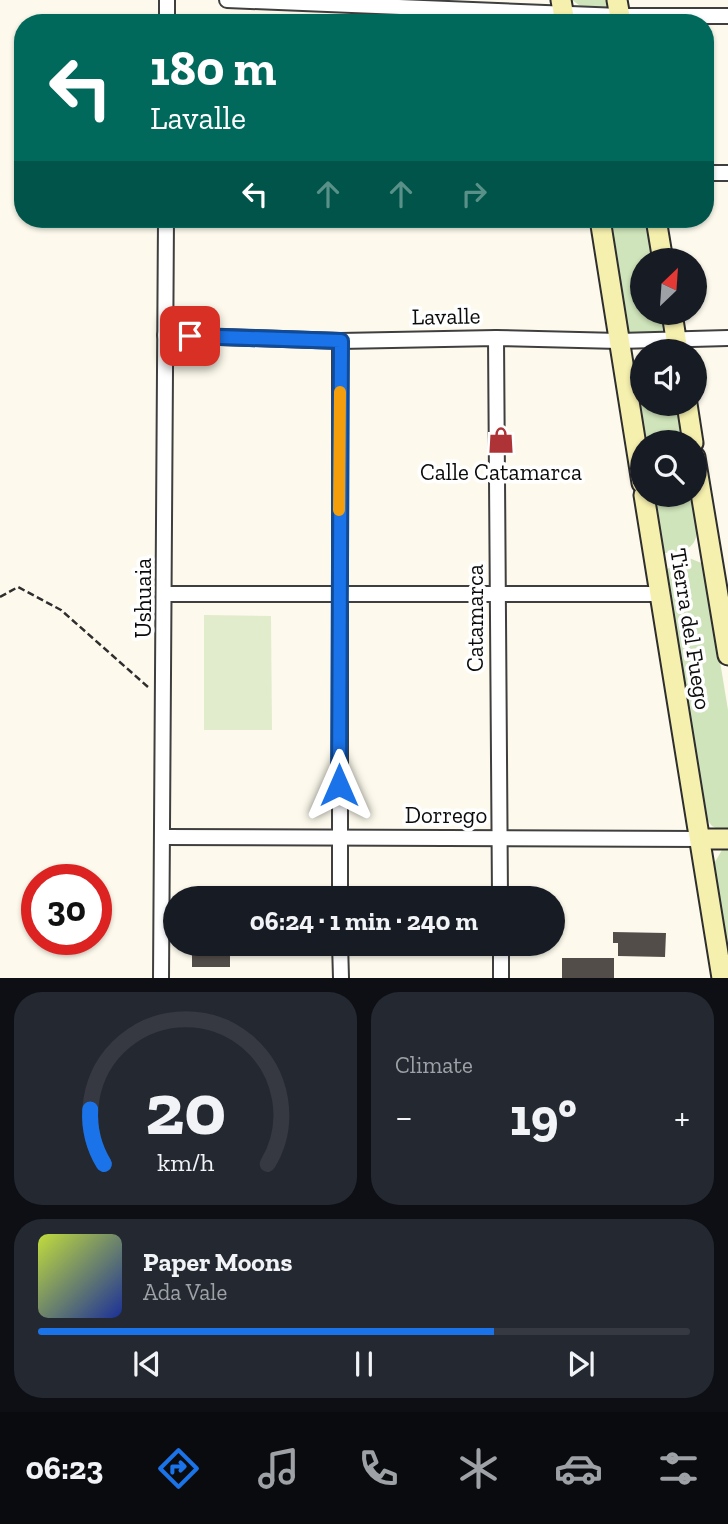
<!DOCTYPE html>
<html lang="en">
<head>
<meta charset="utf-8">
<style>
	body { margin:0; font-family:"Zilla Slab",serif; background:#242831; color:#f1f3f6; height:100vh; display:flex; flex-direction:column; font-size:26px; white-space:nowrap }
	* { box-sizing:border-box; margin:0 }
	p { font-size:23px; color:#9ea1a6 }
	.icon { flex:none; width:38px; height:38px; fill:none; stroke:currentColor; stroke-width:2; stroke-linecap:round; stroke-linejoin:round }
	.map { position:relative; height:978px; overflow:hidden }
	.sheet { display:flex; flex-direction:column; gap:14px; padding:14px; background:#0d0f14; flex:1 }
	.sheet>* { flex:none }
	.banner { position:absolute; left:14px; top:14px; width:700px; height:214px; border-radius:28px; box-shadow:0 2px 5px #0004; background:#00695c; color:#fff; overflow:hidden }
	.needle { width:46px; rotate:25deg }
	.tools { position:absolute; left:630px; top:248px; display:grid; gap:14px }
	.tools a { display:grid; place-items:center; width:77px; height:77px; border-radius:50%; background:#171b24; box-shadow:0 2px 5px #0004; font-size:35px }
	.speed { position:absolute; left:21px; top:864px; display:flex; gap:14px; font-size:35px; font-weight:700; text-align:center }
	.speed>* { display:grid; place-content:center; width:91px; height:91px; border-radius:50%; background:#171b24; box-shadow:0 2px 5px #0004; line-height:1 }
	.speed .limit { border:10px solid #d22; background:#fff; color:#111 }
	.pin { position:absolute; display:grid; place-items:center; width:60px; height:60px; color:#fff; margin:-30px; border-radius:14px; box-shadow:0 4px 10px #0006 }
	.me { position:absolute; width:77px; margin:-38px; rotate:0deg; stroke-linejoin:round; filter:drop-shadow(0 0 5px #0008) }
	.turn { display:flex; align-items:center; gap:24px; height:147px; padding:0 21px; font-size:32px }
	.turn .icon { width:91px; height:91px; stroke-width:2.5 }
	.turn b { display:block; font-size:49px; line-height:60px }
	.lanes { display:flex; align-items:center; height:66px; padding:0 21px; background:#0003; justify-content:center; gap:35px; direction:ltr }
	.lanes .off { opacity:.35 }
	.big { font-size:52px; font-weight:700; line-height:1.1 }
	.sheet .card { flex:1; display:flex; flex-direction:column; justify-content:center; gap:10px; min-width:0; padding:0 24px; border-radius:28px; background:#242831 }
	.sheet .dial { align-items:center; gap:0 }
	.dial svg { height:182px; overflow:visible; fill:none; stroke:#363941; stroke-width:7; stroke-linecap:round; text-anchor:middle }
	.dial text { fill:#f1f3f6; stroke:none }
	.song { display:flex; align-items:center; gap:21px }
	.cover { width:84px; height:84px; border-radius:10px; background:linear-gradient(135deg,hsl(70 70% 55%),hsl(230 70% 35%)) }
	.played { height:7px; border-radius:4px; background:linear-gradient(90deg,#1a73e8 70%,#363941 70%) }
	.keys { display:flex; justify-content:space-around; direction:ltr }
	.heat { display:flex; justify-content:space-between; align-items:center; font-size:38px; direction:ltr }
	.sheet .tiles { flex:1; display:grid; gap:14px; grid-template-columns:1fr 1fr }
	.card:last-child { grid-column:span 2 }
	.trip { position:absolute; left:163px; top:886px; width:402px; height:70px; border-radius:35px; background:#171b24; box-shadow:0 2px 5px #0004; font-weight:700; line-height:70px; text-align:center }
	.tabs { display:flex; height:112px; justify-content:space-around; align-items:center; background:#090b0e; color:#9ea1a6 }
	.tabs .icon { width:49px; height:49px }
	.tabs .selected { color:#1a73e8 }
	.tabs b { font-size:32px; color:#f1f3f6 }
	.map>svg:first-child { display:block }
	.green { fill:#cfe4ba }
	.pitch { fill:#e0eccb }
	.building { fill:#534d49 }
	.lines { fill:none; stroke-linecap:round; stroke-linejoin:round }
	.street-casing { stroke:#3f3f3f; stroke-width:18 }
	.secondary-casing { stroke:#2e2e2e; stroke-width:23 }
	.path { stroke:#2e2e2e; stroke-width:2.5; stroke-dasharray:7 3.5; stroke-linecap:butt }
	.street { stroke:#fff; stroke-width:14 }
	.secondary { stroke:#f6f0ae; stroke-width:19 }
	.route-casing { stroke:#114b97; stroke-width:18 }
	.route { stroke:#1a73e8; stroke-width:12 }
	.slow { stroke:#f59e0b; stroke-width:12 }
	.labels { text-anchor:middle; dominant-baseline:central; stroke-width:7; stroke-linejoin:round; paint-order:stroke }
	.street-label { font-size:23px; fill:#0c0c0c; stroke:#fff }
	.poi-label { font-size:23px; fill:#0c0c0c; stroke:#fff }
</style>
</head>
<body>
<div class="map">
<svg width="728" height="978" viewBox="0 0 728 978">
	<rect width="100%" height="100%" fill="#fdfaed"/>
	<g class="green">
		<path d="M 572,0 L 609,0 L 608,12 L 590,13 Z"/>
		<path d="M 608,219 L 646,219 L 653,261 L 642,261 L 642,313 L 662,313 L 663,336 L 631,335 L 624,324 Z"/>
		<path d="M 642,361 L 642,404 L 678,404 L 684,443 L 644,443 L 634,372 Z"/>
		<path d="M 652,495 L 692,495 C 697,525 708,553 665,553 L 659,546 Z"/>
		<path d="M 689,558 L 704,564 L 728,710 L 728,834 L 712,826 L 705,817 L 663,571 Z"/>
		<path d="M 722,850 L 728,850 L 728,964 L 712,867 Z"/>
	</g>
	<path class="pitch" d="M 204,615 L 271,616 L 272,730 L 204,730 Z"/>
	<g class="building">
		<path d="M 613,932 L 666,933 L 665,957 L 618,956 L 618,943 L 613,943 Z"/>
		<rect x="192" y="943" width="38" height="24"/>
		<rect x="562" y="958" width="52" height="20"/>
	</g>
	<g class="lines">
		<defs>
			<g id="street">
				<path d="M 227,0 L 620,16 L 728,16"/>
				<path d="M 167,23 L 167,0"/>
				<path d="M 705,173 L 728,173"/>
				<path d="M 165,335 L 340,341 L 496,338 L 619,341 L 728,338"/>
				<path d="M 496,338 L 500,898"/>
				<path d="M 166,594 L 660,594"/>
				<path d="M 163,837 L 702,839"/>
				<path d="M 340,898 L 340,341"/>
				<path d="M 340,943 L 341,978"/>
				<path d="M 501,943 L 501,978"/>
				<path d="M 161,978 L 166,219"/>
			</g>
			<g id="secondary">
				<path d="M 561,0 L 565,23"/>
				<path d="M 617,0 L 621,23"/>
				<path d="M 600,219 L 642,483"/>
				<path d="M 656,219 L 663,261"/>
				<path d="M 672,313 L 678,352"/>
				<path d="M 687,404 L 693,443"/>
				<path d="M 695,457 L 728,655"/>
				<path d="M 644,495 L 722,978"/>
				<path d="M 702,839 L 728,839"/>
			</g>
		</defs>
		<use href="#street" class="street-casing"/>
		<use href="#secondary" class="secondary-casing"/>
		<path class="path" d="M 0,597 L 18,587 L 61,610 L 148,687"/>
		<use href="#street" class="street"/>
		<use href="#secondary" class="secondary"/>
	</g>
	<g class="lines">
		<defs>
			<path id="route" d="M 190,336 L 341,341 L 339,785"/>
		</defs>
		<use href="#route" class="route-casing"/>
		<use href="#route" class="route"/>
		<path class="slow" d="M 339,510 L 340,392"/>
	</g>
	<defs>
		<symbol id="shop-bare" viewBox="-9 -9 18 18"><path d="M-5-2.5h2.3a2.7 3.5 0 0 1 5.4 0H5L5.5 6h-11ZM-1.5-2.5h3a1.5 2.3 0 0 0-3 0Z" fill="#ad3336" stroke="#fff" stroke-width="2.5" paint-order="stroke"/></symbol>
	</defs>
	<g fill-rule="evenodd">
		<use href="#shop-bare" x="482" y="421" width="38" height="38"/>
	</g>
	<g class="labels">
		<g class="street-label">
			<text transform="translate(446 316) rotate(-1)">Lavalle</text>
			<text transform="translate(143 598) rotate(-90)">Ushuaia</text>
			<text transform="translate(475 618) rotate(-90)">Catamarca</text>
			<text transform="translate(691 629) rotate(81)">Tierra del Fuego</text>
			<text x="446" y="815">Dorrego</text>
		</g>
		<g class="poi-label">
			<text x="501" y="472">Calle Catamarca</text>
		</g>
	</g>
</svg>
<div class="tools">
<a><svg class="needle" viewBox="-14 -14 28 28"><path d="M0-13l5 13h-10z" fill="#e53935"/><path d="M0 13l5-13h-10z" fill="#9ea1a6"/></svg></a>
<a><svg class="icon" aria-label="sound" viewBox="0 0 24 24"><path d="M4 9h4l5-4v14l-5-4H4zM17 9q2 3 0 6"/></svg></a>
<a><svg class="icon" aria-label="search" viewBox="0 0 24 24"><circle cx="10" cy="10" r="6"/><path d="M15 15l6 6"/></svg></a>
</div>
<div class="speed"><div class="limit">30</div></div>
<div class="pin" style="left:190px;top:336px;background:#d93025"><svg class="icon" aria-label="arrive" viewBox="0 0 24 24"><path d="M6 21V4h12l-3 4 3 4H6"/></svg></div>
<svg class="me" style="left:339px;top:785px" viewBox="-20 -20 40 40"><path d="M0-17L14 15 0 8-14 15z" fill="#1a73e8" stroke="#fff" stroke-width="4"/></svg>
<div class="trip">06:24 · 1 min · 240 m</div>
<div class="banner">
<div class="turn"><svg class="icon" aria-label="left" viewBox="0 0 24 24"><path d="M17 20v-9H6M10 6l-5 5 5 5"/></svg><div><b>180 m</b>Lavalle</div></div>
<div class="lanes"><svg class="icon" aria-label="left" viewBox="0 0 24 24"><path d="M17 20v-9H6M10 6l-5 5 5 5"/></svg><svg class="icon off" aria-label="ahead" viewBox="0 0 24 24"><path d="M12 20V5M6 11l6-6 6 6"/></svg><svg class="icon off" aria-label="ahead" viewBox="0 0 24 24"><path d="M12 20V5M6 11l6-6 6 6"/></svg><svg class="icon off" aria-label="right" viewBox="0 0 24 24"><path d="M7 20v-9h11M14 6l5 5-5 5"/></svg></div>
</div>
</div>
<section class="sheet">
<div class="tiles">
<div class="card dial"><svg viewBox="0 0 100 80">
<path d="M14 69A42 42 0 1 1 86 69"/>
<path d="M14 69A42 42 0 0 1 8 45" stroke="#1a73e8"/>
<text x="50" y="56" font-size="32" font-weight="700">20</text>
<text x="50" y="72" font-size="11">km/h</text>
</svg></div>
<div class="card"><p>Climate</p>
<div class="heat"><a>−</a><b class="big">19°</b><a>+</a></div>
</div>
<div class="card">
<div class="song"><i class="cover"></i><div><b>Paper Moons</b><p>Ada Vale</p></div></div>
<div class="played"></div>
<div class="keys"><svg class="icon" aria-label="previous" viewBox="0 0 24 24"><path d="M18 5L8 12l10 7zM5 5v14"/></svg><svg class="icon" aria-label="pause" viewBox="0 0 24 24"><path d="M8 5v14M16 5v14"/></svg><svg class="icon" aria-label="next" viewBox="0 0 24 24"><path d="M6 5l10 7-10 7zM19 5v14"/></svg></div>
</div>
</div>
</section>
<nav class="tabs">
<b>06:23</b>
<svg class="icon selected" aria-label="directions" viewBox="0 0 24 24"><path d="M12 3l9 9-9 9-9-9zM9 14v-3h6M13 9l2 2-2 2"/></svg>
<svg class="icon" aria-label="music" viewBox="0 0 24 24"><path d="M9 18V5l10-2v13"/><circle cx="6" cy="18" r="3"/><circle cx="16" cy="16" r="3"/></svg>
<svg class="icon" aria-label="phone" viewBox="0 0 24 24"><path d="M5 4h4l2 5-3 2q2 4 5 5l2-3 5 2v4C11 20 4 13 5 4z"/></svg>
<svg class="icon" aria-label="climate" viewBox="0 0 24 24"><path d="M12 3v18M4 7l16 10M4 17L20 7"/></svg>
<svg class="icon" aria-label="car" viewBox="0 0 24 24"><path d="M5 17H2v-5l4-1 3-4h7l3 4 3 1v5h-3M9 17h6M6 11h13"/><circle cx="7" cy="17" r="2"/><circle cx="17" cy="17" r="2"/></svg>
<svg class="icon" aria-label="filters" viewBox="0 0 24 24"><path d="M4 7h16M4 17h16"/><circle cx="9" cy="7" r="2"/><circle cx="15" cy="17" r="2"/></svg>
</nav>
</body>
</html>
